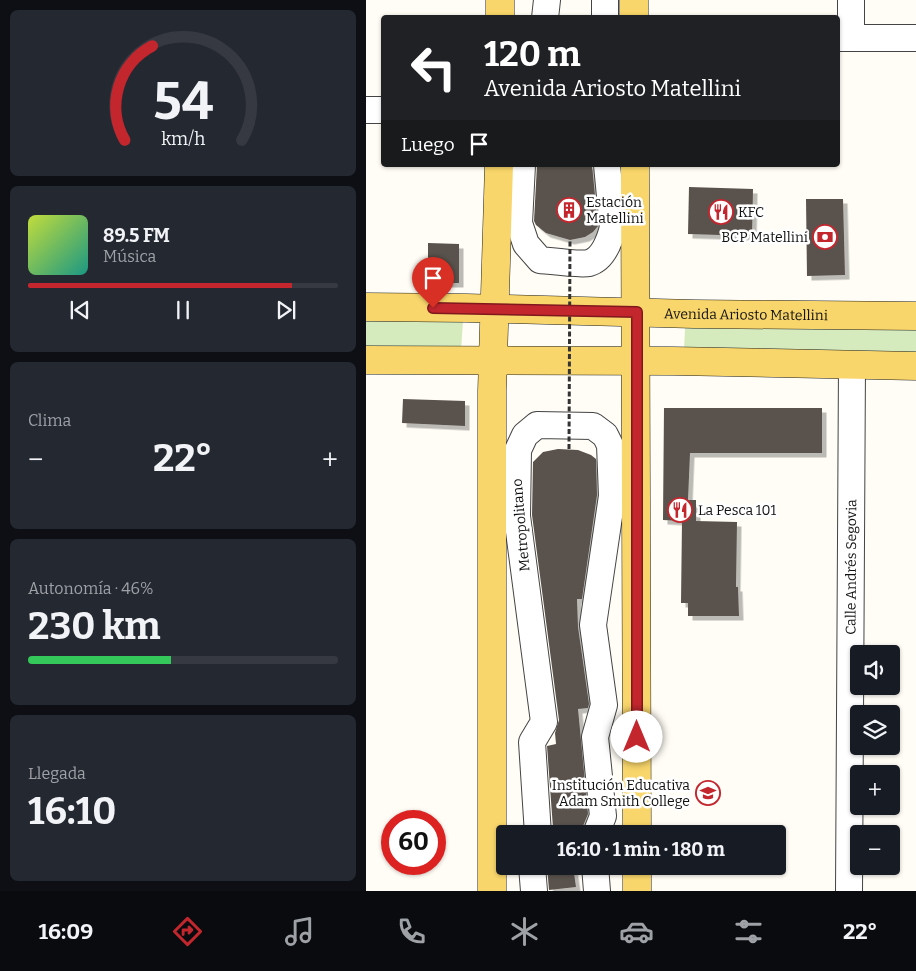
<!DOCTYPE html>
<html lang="es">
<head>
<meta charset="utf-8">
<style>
	body { margin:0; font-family:Bitter,serif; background:#242831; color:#f1f3f6; height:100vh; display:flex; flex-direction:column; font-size:19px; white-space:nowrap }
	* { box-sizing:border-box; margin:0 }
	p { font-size:16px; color:#9ea1a6 }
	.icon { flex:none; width:28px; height:28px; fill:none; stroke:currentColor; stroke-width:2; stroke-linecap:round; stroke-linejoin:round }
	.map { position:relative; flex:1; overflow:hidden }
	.side { display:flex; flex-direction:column; gap:10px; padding:10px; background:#0d0f14; width:366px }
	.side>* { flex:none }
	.guide { position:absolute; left:15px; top:15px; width:459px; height:152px; border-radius:5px; box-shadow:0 1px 4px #0004; background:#202124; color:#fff; overflow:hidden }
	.fabs { position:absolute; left:484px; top:645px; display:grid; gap:10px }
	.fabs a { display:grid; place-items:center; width:50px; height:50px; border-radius:5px; background:#171b24; box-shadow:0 1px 4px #0004; font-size:25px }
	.speed { position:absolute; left:15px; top:810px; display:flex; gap:10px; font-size:25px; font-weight:700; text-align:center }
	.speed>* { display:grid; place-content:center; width:65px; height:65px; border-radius:50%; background:#171b24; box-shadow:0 1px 4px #0004; line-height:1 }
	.speed .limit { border:8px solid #d22; background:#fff; color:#111 }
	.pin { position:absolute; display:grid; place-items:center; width:42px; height:42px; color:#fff; margin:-51px -21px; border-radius:50% 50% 50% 0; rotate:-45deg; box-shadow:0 0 5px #0007 }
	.pin .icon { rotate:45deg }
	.me { position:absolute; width:55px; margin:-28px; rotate:0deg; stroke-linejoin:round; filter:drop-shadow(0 0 4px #0008) }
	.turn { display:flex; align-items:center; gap:18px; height:105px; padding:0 20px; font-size:22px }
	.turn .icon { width:65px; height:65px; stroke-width:2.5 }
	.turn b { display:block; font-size:35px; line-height:42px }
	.then { display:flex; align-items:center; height:48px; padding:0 20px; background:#0003; gap:10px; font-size:19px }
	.big { font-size:38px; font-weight:700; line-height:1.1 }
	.side .tile { flex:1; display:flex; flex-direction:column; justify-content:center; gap:8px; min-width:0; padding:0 18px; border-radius:8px; background:#242831 }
	.side .dial { align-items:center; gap:0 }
	.dial svg { height:130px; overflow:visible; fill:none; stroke:#363941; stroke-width:7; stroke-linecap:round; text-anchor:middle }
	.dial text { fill:#f1f3f6; stroke:none }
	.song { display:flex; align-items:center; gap:15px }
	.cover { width:60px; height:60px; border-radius:8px; background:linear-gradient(135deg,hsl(70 70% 55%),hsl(170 70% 35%)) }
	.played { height:5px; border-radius:2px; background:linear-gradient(90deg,#c4262e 85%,#363941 85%) }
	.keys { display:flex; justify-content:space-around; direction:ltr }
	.heat { display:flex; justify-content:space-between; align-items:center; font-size:28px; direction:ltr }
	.charge { height:8px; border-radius:4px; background:linear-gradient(90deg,#34c759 46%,#363941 0) }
	.trip { position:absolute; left:130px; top:825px; width:290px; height:50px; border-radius:5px; background:#171b24; box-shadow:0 1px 4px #0004; font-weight:700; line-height:50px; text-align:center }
	.tabs { display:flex; height:80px; justify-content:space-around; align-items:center; background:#090b0e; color:#9ea1a6 }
	.tabs .icon { width:35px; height:35px }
	.tabs .selected { color:#c4262e }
	.tabs b { font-size:22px; color:#f1f3f6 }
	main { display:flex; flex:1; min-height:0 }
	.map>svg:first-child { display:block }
	.green { fill:#d5ebbd }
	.building { fill:#5a524d; filter:url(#shadow) }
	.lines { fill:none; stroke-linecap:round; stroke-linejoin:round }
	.minor-casing { stroke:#444; stroke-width:28 }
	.major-casing { stroke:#222; stroke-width:29 }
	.minor { stroke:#fff; stroke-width:26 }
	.major { stroke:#f9d66b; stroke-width:28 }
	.path-bridge { stroke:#333; stroke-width:3; stroke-dasharray:5 2.5; stroke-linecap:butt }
	.route-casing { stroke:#7f191e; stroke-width:12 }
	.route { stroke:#c4262e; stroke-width:9 }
	.labels { text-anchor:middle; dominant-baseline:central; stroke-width:5; stroke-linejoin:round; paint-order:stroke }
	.poi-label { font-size:14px; fill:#111; stroke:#fff; text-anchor:start }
	.street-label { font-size:14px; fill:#111; stroke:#fff }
</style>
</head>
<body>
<main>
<section class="side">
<div class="tile dial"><svg viewBox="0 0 100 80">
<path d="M14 69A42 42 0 1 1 86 69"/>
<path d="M14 69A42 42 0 0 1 31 11" stroke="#c4262e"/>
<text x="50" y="56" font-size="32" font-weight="700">54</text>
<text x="50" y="72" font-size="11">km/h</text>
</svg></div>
<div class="tile">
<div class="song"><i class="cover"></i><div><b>89.5 FM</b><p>Música</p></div></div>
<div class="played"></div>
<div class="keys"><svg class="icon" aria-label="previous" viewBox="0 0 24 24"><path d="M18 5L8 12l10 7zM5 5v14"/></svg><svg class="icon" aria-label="pause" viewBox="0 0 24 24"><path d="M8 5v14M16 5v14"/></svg><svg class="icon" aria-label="next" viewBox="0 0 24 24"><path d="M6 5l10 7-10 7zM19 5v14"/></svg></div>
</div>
<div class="tile"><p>Clima</p>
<div class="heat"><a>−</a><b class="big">22°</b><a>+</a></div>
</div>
<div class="tile"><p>Autonomía · 46%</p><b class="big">230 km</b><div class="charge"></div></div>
<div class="tile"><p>Llegada</p><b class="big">16:10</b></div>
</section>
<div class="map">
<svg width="550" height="891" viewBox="0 0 550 891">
	<defs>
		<filter id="shadow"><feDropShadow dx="4.5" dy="4.5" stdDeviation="0" flood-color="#0004"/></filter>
	</defs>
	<rect width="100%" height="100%" fill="#fffdf5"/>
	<g class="green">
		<path d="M 0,320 L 97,321 L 95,351 L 0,350 Z"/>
		<path d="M 319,328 L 550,329 L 550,354 L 318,351 Z"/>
	</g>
	<g class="building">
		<path d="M 171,165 L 226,165 L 232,226 L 227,232 L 219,237 L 204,240 L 180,233 L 170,225 L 168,221 Z"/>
		<path d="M 323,187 L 387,189 L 386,236 L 322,234 Z"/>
		<path d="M 440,199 L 477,199 L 479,275 L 441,276 Z"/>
		<path d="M 62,243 L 93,244 L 93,283 L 62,283 Z"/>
		<path d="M 37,399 L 99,401 L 99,426 L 36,423 Z"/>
		<path d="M 298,408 L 456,408 L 456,453 L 324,453 L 322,500 L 330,500 L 330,521 L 371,522 L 370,587 L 372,587 L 373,616 L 322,616 L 322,603 L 315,603 L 316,521 L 297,520 Z"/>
		<path d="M 192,449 L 212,450 L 225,455 L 230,459 L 231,495 L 216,599 L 211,599 L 212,627 L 223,704 L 222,708 L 212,709 L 222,814 L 217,826 L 187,828 L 181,746 L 190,744 L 189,733 L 193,720 L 166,515 L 167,462 L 177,452 Z"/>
		<path d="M 181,866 L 207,866 L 210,887 L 183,890 Z"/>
	</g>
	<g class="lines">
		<defs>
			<g id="minor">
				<path d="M 179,18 L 181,0"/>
				<path d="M 239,18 L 239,0"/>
				<path d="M 471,38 L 550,38"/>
				<path d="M 485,38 L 485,0"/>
				<path d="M 0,110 L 18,110"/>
				<path d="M 156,165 L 153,223 L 160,244 L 174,260 C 185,261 214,265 223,263 C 237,259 244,240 247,227 L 241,165"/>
				<path d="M 172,834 L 166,742 L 178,722 L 151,516 L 152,450 L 159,435 L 171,425 L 227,426 L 239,435 L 244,445 L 246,496 L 227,625 L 238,705 L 229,737 L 237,816 L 230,834"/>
				<path d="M 166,866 L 168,891"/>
				<path d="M 229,866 L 231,891"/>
				<path id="s1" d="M 483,891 L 486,365"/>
			</g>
			<g id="major">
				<path d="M 134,0 L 134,18"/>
				<path d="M 268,18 L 268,0"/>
				<path d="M 269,165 L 271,834"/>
				<path id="s2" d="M 0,307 L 101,308 L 328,314 L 550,316"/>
				<path d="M 0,360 L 307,361 L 550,366"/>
				<path d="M 126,891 L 126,391 L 133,165"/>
				<path d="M 271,891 L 271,866"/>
			</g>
		</defs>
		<use href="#minor" class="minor-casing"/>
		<use href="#major" class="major-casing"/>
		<use href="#minor" class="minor"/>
		<use href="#major" class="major"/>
		<path class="path-bridge" d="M 203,449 L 204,240"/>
	</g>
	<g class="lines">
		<defs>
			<path id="route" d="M 67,308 L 271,312 L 271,737"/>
		</defs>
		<use href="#route" class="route-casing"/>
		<use href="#route" class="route"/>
	</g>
	<defs>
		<symbol id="building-ring" viewBox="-11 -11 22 22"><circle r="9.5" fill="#fff" stroke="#c4262e" stroke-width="1.5"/><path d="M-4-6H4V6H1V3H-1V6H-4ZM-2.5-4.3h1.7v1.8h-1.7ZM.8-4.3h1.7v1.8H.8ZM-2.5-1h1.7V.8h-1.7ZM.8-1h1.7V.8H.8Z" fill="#c4262e"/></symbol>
		<symbol id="restaurant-ring" viewBox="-11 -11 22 22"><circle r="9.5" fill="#fff" stroke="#c4262e" stroke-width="1.5"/><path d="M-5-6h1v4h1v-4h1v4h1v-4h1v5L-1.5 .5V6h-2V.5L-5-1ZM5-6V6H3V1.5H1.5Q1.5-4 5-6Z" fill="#c4262e"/></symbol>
		<symbol id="bank-ring" viewBox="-11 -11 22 22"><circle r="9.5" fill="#fff" stroke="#c4262e" stroke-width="1.5"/><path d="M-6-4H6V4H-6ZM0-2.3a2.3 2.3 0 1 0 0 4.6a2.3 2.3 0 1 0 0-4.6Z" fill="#c4262e"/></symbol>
		<symbol id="school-ring" viewBox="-11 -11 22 22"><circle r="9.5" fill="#fff" stroke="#c4262e" stroke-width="1.5"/><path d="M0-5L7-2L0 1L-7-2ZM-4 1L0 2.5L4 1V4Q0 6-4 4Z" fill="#c4262e"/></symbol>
	</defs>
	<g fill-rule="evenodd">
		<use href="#building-ring" x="189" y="196" width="28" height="28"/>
		<use href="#restaurant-ring" x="341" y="198" width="28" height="28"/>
		<use href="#bank-ring" x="445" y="223" width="28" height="28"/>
		<use href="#restaurant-ring" x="300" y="496" width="28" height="28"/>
		<use href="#school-ring" x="328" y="779" width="28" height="28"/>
	</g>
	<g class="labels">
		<g class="poi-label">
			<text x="220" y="202">Estación<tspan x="220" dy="16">Matellini</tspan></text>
			<text x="372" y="212">KFC</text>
			<text x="442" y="237" text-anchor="end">BCP Matellini</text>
			<text x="332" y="510">La Pesca 101</text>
			<text x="324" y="785" text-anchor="end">Institución Educativa<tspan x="324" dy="16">Adam Smith College</tspan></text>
		</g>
		<g class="street-label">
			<text stroke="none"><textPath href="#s2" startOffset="380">Avenida Ariosto Matellini</textPath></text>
			<text transform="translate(155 525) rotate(-95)">Metropolitano</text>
			<text stroke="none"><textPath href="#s1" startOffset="324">Calle Andrés Segovia</textPath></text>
		</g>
	</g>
</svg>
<div class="fabs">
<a><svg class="icon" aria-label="sound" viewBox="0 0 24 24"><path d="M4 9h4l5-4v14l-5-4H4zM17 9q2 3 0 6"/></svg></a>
<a><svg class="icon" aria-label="layers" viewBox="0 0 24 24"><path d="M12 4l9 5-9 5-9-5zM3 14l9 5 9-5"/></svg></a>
<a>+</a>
<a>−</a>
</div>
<div class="speed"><div class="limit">60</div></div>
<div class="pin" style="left:67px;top:308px;background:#d93025"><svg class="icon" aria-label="arrive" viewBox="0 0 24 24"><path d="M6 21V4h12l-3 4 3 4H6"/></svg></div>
<svg class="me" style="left:271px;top:737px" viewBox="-20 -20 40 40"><circle r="19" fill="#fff"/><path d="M0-13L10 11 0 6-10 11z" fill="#c4262e"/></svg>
<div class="trip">16:10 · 1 min · 180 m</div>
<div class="guide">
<div class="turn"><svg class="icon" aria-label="left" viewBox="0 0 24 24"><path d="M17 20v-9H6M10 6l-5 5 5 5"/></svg><div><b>120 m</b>Avenida Ariosto Matellini</div></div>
<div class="then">Luego<svg class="icon" aria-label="arrive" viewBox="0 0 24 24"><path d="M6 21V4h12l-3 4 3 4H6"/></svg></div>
</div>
</div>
</main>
<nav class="tabs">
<b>16:09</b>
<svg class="icon selected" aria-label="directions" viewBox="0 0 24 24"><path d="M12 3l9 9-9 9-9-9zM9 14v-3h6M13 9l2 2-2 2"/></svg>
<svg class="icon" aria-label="music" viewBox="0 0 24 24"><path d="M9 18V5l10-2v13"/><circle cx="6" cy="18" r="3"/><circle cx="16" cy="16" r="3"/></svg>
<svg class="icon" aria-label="phone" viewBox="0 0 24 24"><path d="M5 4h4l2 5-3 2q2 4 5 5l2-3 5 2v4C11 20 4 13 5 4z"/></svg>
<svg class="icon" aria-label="climate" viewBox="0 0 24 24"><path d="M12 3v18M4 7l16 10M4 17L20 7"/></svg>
<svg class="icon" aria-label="car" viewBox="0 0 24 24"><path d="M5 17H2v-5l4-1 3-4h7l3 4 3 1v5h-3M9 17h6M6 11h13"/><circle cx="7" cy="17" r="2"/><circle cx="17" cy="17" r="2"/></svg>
<svg class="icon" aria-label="filters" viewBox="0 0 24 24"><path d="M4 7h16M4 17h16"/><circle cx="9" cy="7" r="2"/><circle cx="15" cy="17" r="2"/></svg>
<b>22°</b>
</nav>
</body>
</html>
